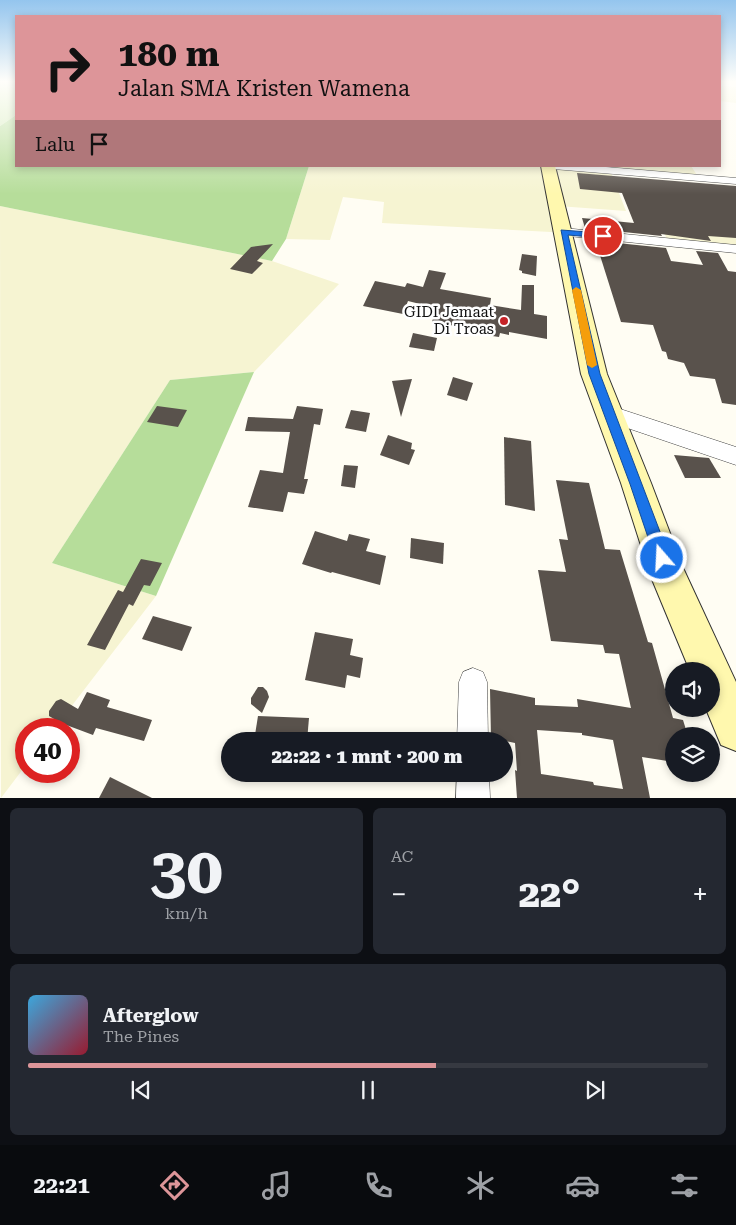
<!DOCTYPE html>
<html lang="id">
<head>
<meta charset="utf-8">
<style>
	body { margin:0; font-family:"Roboto Serif",serif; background:#242831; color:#f1f3f6; height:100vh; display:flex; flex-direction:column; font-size:19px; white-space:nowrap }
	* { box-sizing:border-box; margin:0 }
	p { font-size:16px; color:#9ea1a6 }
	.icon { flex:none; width:28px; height:28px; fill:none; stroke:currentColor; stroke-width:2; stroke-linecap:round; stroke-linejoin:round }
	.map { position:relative; height:798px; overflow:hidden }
	.sheet { display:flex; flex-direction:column; gap:10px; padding:10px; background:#0d0f14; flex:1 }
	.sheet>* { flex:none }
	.top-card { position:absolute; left:15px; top:15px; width:706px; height:152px; border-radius:0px; box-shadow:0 2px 8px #0003; background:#dd9599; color:#111; overflow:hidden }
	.buttons { position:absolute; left:665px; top:662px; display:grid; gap:10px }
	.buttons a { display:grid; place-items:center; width:55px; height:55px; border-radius:50%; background:#171b24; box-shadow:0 2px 8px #0003; font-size:25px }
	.speed { position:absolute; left:15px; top:718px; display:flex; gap:10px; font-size:25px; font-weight:700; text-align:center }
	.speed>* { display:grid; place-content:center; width:65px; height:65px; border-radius:50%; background:#171b24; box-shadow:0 2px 8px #0003; line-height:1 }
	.speed .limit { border:8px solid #d22; background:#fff; color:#111 }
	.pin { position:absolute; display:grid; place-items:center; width:42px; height:42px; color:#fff; margin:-21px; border:2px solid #fff; border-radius:50%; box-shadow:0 1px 5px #0007 }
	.me { position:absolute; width:55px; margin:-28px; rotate:341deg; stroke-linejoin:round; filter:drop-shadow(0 0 4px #0008) }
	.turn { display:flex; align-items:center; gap:18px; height:105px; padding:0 20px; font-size:22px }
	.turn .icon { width:65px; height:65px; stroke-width:2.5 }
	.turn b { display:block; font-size:35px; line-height:42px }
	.then { display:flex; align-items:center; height:48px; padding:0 20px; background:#0003; gap:10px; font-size:19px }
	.big { font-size:38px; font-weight:800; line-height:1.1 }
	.sheet .card { flex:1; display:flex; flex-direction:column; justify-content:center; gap:8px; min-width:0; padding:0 18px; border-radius:8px; background:#242831 }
	.sheet .dial { align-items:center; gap:0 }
	.dial b { font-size:65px; line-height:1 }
	.song { display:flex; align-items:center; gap:15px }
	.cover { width:60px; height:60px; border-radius:8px; background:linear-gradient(135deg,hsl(200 70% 55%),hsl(350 70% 35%)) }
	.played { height:5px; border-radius:2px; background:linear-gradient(90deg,#dd9599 60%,#363941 60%) }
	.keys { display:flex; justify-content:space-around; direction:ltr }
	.heat { display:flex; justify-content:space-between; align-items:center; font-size:28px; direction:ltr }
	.sheet .tiles { flex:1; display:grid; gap:10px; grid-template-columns:1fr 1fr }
	.card:last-child { grid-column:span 2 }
	.trip { position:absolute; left:221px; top:732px; width:292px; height:50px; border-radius:25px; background:#171b24; box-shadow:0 2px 8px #0003; font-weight:800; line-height:50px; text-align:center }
	.dock { display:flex; height:80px; justify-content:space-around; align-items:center; background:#090b0e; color:#9ea1a6 }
	.dock .icon { width:35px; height:35px }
	.dock .current { color:#dd9599 }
	.dock b { font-size:22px; color:#f1f3f6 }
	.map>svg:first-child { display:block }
	.farmland { fill:#f6f4d2 }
	.green { fill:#d3ebbb }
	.forest { fill:#b6dd9a }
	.building { fill:#59524c; fill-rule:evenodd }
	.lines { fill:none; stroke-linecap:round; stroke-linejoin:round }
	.street-casing { stroke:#434343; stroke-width:1 }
	.secondary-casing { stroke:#323232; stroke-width:2 }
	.street { fill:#fff; fill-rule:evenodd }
	.secondary { fill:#fff8ae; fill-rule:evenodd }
	.route { fill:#1a73e8; stroke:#114b97 }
	.slow { fill:#f59e0b }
	.poi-dot { fill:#c52327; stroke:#fff; stroke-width:2 }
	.labels { text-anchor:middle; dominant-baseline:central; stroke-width:5; stroke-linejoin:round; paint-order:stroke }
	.poi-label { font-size:15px; fill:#101010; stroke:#fff; text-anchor:end }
</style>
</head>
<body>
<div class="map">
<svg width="736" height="798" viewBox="0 0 736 798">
	<rect width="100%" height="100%" fill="#fffdf3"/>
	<g class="farmland">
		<path d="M 720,86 L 736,87 L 736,103 L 720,101 Z"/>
		<path d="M 309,166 L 691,166 L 697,175 L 610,170 L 626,211 L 558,206 L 570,233 L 382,223 L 384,202 L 343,197 L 330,240 L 286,239 Z"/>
		<path d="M 0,206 L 272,261 L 339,284 L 254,372 L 170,380 L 52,563 L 156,596 L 54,729 L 26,729 L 26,765 L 1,798 Z"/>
		<path d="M 655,213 L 736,221 L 736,245 L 667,239 Z"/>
	</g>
	<path class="green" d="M 0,82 L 16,82 L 16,115 L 0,126 Z"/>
	<g class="forest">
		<path d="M 16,115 L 16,166 L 309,166 L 286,239 L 272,261 L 0,206 L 0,126 Z"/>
		<path d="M 254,372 L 156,596 L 52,563 L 170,380 Z"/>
	</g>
	<g class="building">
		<path d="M 577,173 L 736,186 L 736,238 L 708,236 L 711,241 L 661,234 L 662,236 L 585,228 L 582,218 L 634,223 L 622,193 L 580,189 Z"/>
		<path d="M 588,240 L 666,248 L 671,261 L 703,265 L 696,251 L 718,253 L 728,271 L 736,272 L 736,405 L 722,403 L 715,379 L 690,376 L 684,363 L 668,359 L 666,352 L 662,351 L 653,325 L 621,322 L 598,249 L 592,248 Z"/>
		<path d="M 273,244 L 257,261 L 263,263 L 252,274 L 230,269 L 251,247 Z"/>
		<path d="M 522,254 L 537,256 L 536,276 L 522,273 L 522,271 L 519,270 Z"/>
		<path d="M 429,270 L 446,273 L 440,289 L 491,298 L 490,305 L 521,310 L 522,285 L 534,285 L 534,314 L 547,316 L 547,339 L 509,332 L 509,335 L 500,333 L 499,337 L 479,334 L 479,330 L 432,322 L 436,308 L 408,301 L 403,314 L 363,306 L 375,281 L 405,287 L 407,283 L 423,287 Z"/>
		<path d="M 413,333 L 437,338 L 434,351 L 409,347 Z"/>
		<path d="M 453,377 L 473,383 L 467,401 L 447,395 Z"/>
		<path d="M 412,379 L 401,417 L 392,381 Z"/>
		<path d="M 157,406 L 187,410 L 178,427 L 147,422 Z"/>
		<path d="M 297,406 L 323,409 L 320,425 L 314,424 L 304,479 L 308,479 L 304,494 L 288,492 L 283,512 L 248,507 L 260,470 L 283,473 L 290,432 L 245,431 L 248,417 L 293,419 Z"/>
		<path d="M 351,410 L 370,413 L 366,432 L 345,428 Z"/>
		<path d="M 388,435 L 412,443 L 411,449 L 415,450 L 409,465 L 380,455 Z"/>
		<path d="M 504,437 L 531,441 L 535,511 L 505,505 Z"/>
		<path d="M 674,455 L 709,458 L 721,478 L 685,478 Z"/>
		<path d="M 344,465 L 358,466 L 355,488 L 341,486 Z"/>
		<path d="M 556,480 L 589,483 L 605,549 L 620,550 L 648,642 L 652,643 L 673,718 L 683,720 L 688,736 L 674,736 L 674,762 L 642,757 L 650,798 L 624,798 L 624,794 L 624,798 L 517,798 L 515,770 L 517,771 L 515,743 L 491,738 L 490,689 L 535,698 L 535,705 L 578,707 L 577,699 L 631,708 L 619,654 L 605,653 L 603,645 L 551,641 L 538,570 L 566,572 L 559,539 L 568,540 ZM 537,730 L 582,733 L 582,735 L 613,740 L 623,789 L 594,785 L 593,782 L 541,774 Z"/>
		<path d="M 315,531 L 347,541 L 349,534 L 370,539 L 366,551 L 386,556 L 380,585 L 332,572 L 331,573 L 302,564 Z"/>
		<path d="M 411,538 L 444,543 L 443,564 L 410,558 Z"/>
		<path d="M 141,559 L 162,563 L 150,586 L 144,585 L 133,606 L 129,604 L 105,650 L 87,645 L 118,590 L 123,592 Z"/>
		<path d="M 153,616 L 192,627 L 182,651 L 142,639 Z"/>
		<path d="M 315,632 L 353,639 L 350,655 L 363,658 L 360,678 L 347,675 L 345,688 L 305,680 Z"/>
		<path d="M 258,687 L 263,687 L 267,691 L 269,697 L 262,713 L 251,704 L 251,698 Z"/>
		<path d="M 87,692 L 110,700 L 107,707 L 152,720 L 144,741 L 96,728 L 93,735 L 61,723 L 49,716 L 49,711 L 56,701 L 61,699 L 78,709 Z"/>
		<path d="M 258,716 L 309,718 L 307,741 L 254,741 Z"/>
		<path d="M 110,777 L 152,798 L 99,798 Z"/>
	</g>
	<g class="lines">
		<defs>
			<g id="street">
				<path d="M 548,166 L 594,166 L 736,178 L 736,184 L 553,169 Z"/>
				<path d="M 563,228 L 736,245 L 736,253 L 558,235 L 557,232 Z"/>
				<path d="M 608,405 L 736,447 L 736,465 L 601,419 L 598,413 L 601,407 Z"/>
				<path d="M 473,668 L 483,672 L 487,682 L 488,741 L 457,741 L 459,682 L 463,672 Z"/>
				<path d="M 457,774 L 489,774 L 490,798 L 456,798 Z"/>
			</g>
			<path id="secondary" d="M 541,166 L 555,166 L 607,374 L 651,483 L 684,570 L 736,682 L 736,751 L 721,745 L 706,709 L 711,709 L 711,671 L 690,671 L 651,577 L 621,483 L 581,374 Z"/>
		</defs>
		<use href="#street" class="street-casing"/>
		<use href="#secondary" class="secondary-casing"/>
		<use href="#street" class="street"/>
		<use href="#secondary" class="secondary"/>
	</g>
	<linearGradient id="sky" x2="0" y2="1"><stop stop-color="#94c5ee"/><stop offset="0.42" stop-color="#fffefa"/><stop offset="1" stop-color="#fffefa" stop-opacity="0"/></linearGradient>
	<rect width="736" height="194" fill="url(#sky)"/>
	<path class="route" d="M 561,230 L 603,233 L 607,236 L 603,238 L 568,235 L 600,374 L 670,558 L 668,564 L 662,566 L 657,564 L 655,558 L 630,484 L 589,374 Z"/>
	<path class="slow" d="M 576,287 L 581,290 L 597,365 L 592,368 L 587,365 L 572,290 Z"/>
	<circle class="poi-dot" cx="504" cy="321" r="5"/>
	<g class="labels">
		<g class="poi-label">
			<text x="494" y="312">GIDI Jemaat<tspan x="494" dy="17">Di Troas</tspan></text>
		</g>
	</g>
</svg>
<div class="buttons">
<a><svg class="icon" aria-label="sound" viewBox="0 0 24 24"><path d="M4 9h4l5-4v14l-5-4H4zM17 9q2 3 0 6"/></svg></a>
<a><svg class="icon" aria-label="layers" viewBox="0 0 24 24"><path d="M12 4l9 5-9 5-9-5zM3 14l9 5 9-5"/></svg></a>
</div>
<div class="speed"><div class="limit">40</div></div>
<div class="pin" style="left:603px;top:236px;background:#d93025"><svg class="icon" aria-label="arrive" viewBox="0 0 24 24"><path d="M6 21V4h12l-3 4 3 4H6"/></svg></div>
<svg class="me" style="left:662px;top:558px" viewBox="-20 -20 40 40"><circle r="17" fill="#1a73e8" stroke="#fff" stroke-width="3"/><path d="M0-11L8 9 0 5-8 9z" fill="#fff"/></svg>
<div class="trip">22:22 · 1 mnt · 200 m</div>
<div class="top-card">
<div class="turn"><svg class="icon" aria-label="right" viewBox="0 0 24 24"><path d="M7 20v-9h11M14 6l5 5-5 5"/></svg><div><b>180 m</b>Jalan SMA Kristen Wamena</div></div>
<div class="then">Lalu<svg class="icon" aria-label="arrive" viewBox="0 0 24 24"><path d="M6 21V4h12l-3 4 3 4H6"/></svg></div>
</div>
</div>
<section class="sheet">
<div class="tiles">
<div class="card dial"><b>30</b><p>km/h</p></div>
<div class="card"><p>AC</p>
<div class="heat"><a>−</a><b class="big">22°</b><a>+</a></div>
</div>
<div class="card">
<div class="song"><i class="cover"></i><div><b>Afterglow</b><p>The Pines</p></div></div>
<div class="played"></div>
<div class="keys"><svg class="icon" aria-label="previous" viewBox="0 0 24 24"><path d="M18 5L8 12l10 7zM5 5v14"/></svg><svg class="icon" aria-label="pause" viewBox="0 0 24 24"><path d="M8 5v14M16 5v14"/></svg><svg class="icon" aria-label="next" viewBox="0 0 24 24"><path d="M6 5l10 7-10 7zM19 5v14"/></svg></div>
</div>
</div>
</section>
<nav class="dock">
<b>22:21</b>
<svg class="icon current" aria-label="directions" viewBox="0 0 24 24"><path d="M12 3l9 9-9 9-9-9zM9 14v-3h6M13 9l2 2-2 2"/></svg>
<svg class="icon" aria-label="music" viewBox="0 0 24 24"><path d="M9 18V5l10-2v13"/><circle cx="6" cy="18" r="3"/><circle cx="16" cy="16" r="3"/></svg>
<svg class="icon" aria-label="phone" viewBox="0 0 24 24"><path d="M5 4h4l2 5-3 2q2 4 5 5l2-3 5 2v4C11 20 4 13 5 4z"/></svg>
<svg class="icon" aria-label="climate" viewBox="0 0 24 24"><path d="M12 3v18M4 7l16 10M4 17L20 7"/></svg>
<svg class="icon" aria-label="car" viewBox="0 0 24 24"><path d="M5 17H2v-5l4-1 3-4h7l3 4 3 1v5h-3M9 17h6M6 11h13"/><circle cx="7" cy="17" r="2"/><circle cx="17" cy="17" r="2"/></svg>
<svg class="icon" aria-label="filters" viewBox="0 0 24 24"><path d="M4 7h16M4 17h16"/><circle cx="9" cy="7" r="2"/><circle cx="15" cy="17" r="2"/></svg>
</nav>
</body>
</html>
